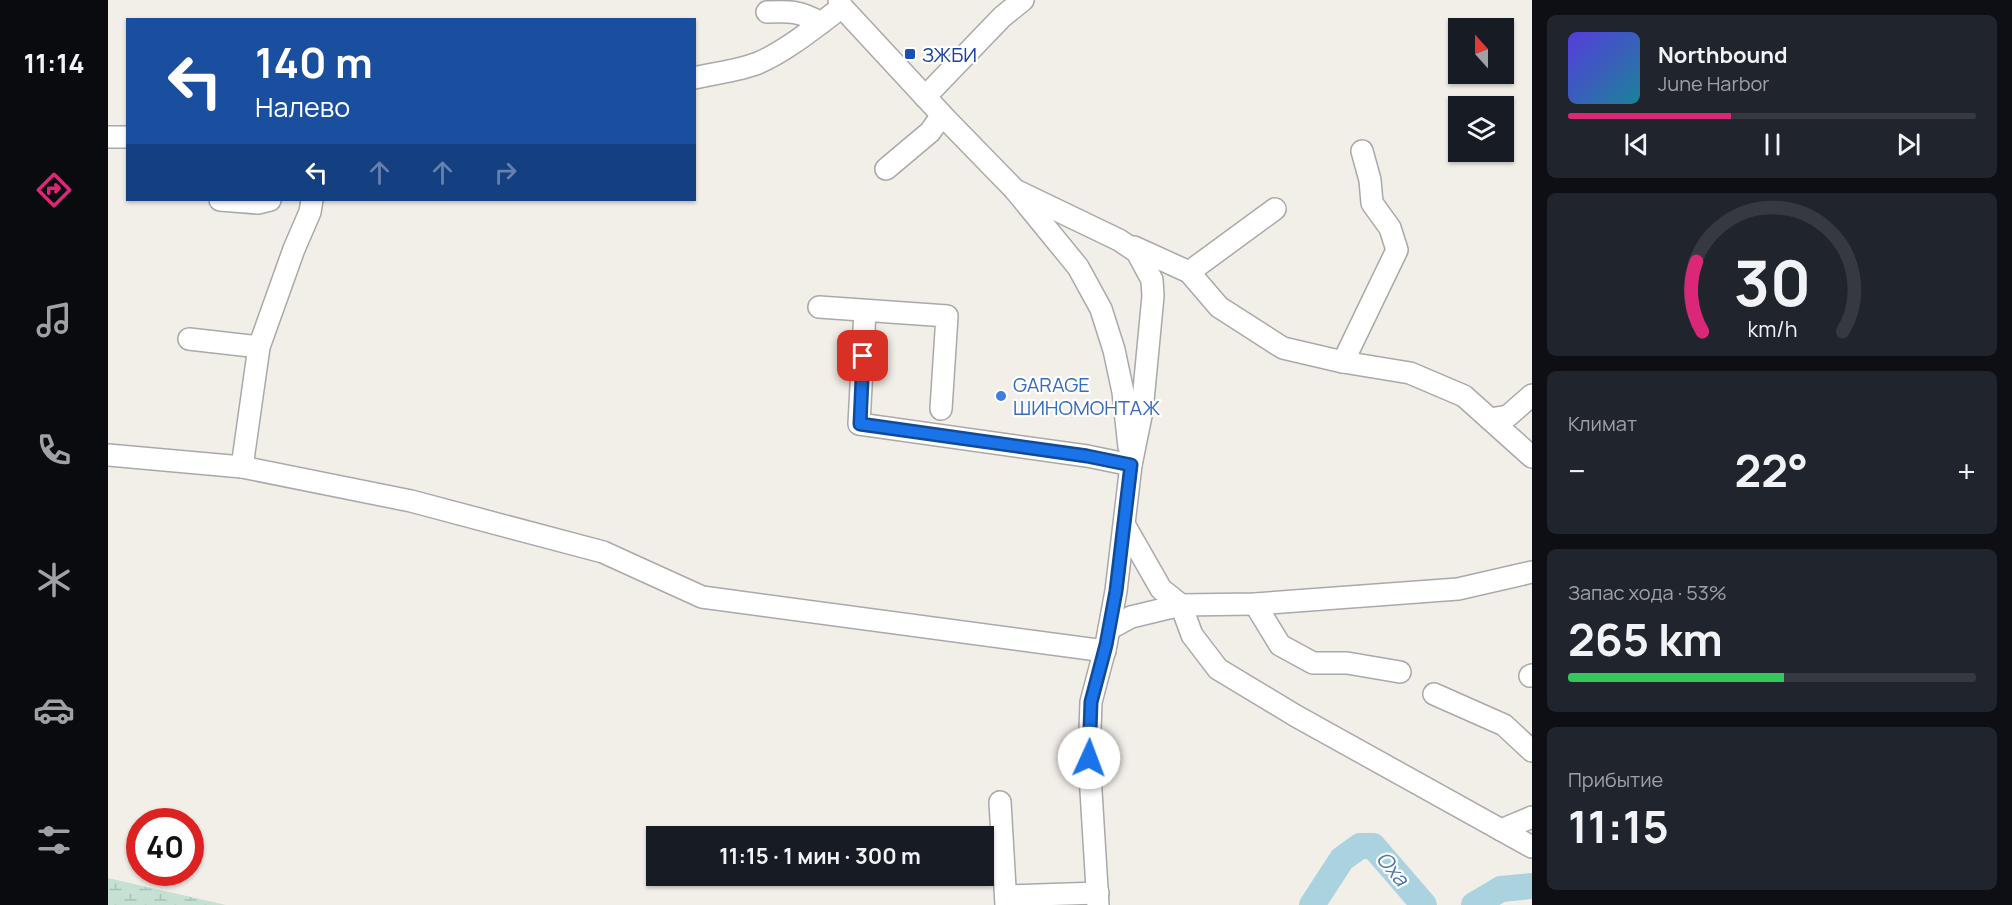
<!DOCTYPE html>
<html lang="ru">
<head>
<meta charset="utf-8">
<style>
	body { margin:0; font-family:Manrope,sans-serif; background:#20242c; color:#f1f3f6; height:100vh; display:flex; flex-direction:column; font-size:22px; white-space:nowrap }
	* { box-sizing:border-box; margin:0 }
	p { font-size:20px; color:#9ea1a6 }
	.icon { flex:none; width:33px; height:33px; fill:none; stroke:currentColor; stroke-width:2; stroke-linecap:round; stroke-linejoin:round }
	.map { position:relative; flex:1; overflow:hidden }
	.panel { display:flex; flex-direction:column; gap:15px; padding:15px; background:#0d0f14; width:480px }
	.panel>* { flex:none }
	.guide { position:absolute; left:18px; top:18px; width:570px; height:183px; border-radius:0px; box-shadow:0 2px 4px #0004; background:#1a4fa0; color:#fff; overflow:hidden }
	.needle { width:39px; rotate:339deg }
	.fabs { position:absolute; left:1340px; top:18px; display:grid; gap:12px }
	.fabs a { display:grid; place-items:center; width:66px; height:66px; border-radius:0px; background:#171b24; box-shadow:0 2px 4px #0004; font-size:30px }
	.speed { position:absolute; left:18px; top:808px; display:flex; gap:12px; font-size:30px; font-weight:700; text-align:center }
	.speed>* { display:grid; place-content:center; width:78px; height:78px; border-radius:50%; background:#171b24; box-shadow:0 2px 4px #0004; line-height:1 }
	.speed .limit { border:9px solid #d22; background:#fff; color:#111 }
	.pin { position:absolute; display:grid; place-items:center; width:51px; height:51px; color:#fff; margin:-26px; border-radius:12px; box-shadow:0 3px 9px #0006 }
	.me { position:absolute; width:66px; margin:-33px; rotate:2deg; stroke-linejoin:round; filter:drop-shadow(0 0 4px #0008) }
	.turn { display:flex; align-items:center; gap:21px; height:126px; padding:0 30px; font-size:27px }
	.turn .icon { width:78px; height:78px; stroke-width:2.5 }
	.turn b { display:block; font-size:42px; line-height:51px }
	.lanes { display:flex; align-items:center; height:57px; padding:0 30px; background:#0003; justify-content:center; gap:30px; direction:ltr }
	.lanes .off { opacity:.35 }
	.big { font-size:45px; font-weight:700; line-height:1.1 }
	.panel .widget { flex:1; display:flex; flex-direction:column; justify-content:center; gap:9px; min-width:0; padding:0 21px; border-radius:9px; background:#20242c }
	.panel .dial { align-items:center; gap:0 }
	.dial svg { height:156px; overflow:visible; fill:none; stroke:#363941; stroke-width:7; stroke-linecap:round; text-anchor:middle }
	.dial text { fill:#f1f3f6; stroke:none }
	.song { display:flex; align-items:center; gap:18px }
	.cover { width:72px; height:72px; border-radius:9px; background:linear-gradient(135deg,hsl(250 70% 55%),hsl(190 70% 35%)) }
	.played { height:6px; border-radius:3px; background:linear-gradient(90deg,#db2777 40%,#363941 40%) }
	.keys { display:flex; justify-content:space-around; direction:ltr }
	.heat { display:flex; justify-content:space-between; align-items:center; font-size:33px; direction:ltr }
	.charge { height:9px; border-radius:4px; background:linear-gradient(90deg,#34c759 53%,#363941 0) }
	.trip { position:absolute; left:538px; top:826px; width:348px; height:60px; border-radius:0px; background:#171b24; box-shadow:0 2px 4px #0004; font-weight:700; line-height:60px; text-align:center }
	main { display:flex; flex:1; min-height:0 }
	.dock { display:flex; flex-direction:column; width:108px; justify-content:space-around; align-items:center; background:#090b0e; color:#9ea1a6 }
	.dock .icon { width:42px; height:42px }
	.dock .selected { color:#db2777 }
	.dock b { font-size:27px; color:#f1f3f6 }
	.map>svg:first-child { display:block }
	.wetland { fill:url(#wetland-marsh) }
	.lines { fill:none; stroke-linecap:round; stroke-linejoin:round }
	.river { stroke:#aad3df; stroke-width:26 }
	.minor-casing { stroke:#a9a9a9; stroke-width:24 }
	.minor { stroke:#fff; stroke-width:21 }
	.route-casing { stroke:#114b97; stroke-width:15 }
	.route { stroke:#1a73e8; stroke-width:10 }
	.transit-dot { fill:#1a4fb4; stroke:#fff; stroke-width:2 }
	.shop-dot { fill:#3f7fe0; stroke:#fff; stroke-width:2 }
	.labels { text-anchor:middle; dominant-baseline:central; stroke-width:4.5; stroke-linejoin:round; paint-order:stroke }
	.transit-label { font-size:20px; fill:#164399; stroke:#fff; text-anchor:start }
	.shop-label { font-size:20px; fill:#366cbe; stroke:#fff; text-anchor:start }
	.water-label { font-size:21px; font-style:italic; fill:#4a7aab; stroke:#fff }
</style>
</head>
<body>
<main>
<nav class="dock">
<b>11:14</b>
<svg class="icon selected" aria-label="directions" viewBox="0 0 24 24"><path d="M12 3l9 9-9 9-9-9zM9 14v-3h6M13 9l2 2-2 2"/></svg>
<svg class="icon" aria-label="music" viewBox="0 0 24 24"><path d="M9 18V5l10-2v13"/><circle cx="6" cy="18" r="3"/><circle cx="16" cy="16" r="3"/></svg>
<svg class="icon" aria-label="phone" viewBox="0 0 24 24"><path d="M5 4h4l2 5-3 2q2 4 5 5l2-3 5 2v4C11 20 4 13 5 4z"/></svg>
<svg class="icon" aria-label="climate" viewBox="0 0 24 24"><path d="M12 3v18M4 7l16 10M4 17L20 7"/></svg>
<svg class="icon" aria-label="car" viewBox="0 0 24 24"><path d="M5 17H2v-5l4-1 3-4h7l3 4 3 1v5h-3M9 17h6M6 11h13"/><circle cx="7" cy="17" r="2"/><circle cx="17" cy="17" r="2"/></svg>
<svg class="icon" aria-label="filters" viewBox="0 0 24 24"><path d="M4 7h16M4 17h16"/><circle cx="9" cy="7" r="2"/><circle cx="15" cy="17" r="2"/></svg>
</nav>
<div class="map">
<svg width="1424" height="905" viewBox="0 0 1424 905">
	<defs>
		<pattern id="wetland-marsh" width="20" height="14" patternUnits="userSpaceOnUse" patternTransform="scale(1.5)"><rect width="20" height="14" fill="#c6e0d4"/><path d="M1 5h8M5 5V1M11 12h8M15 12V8" fill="none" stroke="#aac0b6"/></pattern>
	</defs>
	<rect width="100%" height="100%" fill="#f2efe9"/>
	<path class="wetland" d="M 0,878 L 118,905 L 0,905 Z"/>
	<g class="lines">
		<g class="river">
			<path d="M 1204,905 L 1234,859 L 1252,846 L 1265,846 L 1316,905"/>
			<path d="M 1366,905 L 1393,889 L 1424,886"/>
		</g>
		<defs>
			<g id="minor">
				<path d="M 731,0 L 734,7 L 834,115 L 907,190 L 970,267 L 993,309 L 1006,350 L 1015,392 L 1021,447"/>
				<path d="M 659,12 C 682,11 692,11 713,23"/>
				<path d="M 586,78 C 607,73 630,71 650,63 C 677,52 710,25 734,7"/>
				<path d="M 817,97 L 894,17 L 915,0"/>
				<path d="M 0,137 L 20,137"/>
				<path d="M 778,169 L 822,132 L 834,115"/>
				<path d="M 907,190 L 1011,240 L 1029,252 L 1044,280 L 1045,296 L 1034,411 L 1023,465 L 1008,591 L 998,645 L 983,702 L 981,758 L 990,905"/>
				<path d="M 112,200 L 150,203 L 162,200"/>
				<path d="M 1026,247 L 1081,272 L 1111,307 L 1175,348 L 1235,362 L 1302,373 L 1356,396 L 1424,457"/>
				<path d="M 1081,272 L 1167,209"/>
				<path d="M 711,307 L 839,316 L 833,409"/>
				<path d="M 757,311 L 751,424 L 979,456 L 1023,465"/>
				<path d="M 81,339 L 151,347"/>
				<path d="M 1235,362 L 1289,250 L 1282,228 L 1264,203 L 1262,180 L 1254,151"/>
				<path d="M 1382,419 L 1400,416 L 1424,395"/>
				<path d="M 0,455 L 134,467 L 151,347 L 186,249 L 202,212 L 204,200"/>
				<path d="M 134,467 L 303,501 L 495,552 L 594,597 L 997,651"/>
				<path d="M 1017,526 L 1053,589 L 1073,605 L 1147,604 L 1350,589 L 1424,572"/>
				<path d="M 1147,604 L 1172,645 L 1205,663 L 1239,663 L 1292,672"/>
				<path d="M 1001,629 L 1023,617 L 1073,605 L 1084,635 L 1110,669 L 1188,716 L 1424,847"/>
				<path d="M 1422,676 L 1424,675"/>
				<path d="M 1326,694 L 1396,725 L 1424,751"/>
				<path d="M 892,802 L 898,905"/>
				<path d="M 1393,830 L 1424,817"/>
				<path d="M 898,896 L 990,893"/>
			</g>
		</defs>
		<use href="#minor" class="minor-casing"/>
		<use href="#minor" class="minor"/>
	</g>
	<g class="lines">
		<defs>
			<path id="route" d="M 755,356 L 752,424 L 979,456 L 1023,465 L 1008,591 L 998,645 L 983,702 L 981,758"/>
		</defs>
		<use href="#route" class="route-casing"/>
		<use href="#route" class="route"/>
	</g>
	<rect class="transit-dot" x="796" y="48" width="12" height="12" rx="3"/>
	<circle class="shop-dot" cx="893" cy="396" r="6"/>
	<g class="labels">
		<g class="transit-label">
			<text x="814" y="54">ЗЖБИ</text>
		</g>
		<g class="shop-label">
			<text x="905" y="384">GARAGE<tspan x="905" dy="23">ШИНОМОНТАЖ</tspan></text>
		</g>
		<g class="water-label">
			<text transform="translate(1285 868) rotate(50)">Оха</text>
		</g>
	</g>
</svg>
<div class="fabs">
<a><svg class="needle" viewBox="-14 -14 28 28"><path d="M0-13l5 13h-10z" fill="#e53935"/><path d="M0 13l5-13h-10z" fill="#9ea1a6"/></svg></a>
<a><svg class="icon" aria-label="layers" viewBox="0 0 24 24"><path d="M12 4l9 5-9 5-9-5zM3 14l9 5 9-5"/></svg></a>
</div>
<div class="speed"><div class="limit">40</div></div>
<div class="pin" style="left:755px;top:356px;background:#d93025"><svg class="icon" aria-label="arrive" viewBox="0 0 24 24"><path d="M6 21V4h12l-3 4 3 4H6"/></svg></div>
<svg class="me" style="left:981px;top:758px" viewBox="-20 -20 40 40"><circle r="19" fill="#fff"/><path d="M0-13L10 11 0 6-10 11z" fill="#1a73e8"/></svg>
<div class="trip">11:15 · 1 мин · 300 m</div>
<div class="guide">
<div class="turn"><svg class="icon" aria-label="left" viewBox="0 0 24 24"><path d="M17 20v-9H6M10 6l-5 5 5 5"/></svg><div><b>140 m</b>Налево</div></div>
<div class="lanes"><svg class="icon" aria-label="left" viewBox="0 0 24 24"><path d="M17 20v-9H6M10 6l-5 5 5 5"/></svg><svg class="icon off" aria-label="ahead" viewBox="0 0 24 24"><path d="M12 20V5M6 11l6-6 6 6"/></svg><svg class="icon off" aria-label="ahead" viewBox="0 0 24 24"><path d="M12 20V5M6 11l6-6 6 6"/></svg><svg class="icon off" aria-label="right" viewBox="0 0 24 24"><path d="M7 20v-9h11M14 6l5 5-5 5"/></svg></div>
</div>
</div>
<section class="panel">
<div class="widget">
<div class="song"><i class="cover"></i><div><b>Northbound</b><p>June Harbor</p></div></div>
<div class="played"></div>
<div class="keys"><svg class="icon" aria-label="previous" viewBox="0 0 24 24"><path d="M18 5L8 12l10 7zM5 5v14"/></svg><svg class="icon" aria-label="pause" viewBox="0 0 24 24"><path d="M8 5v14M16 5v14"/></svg><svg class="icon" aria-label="next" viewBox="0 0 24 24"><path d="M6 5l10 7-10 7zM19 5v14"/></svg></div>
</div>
<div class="widget dial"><svg viewBox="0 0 100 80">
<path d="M14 69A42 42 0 1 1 86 69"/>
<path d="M14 69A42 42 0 0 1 11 33" stroke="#db2777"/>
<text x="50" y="56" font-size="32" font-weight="700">30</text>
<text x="50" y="72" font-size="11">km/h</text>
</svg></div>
<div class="widget"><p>Климат</p>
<div class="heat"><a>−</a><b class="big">22°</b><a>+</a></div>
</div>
<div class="widget"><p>Запас хода · 53%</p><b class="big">265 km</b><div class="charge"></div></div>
<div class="widget"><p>Прибытие</p><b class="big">11:15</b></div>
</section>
</main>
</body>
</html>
